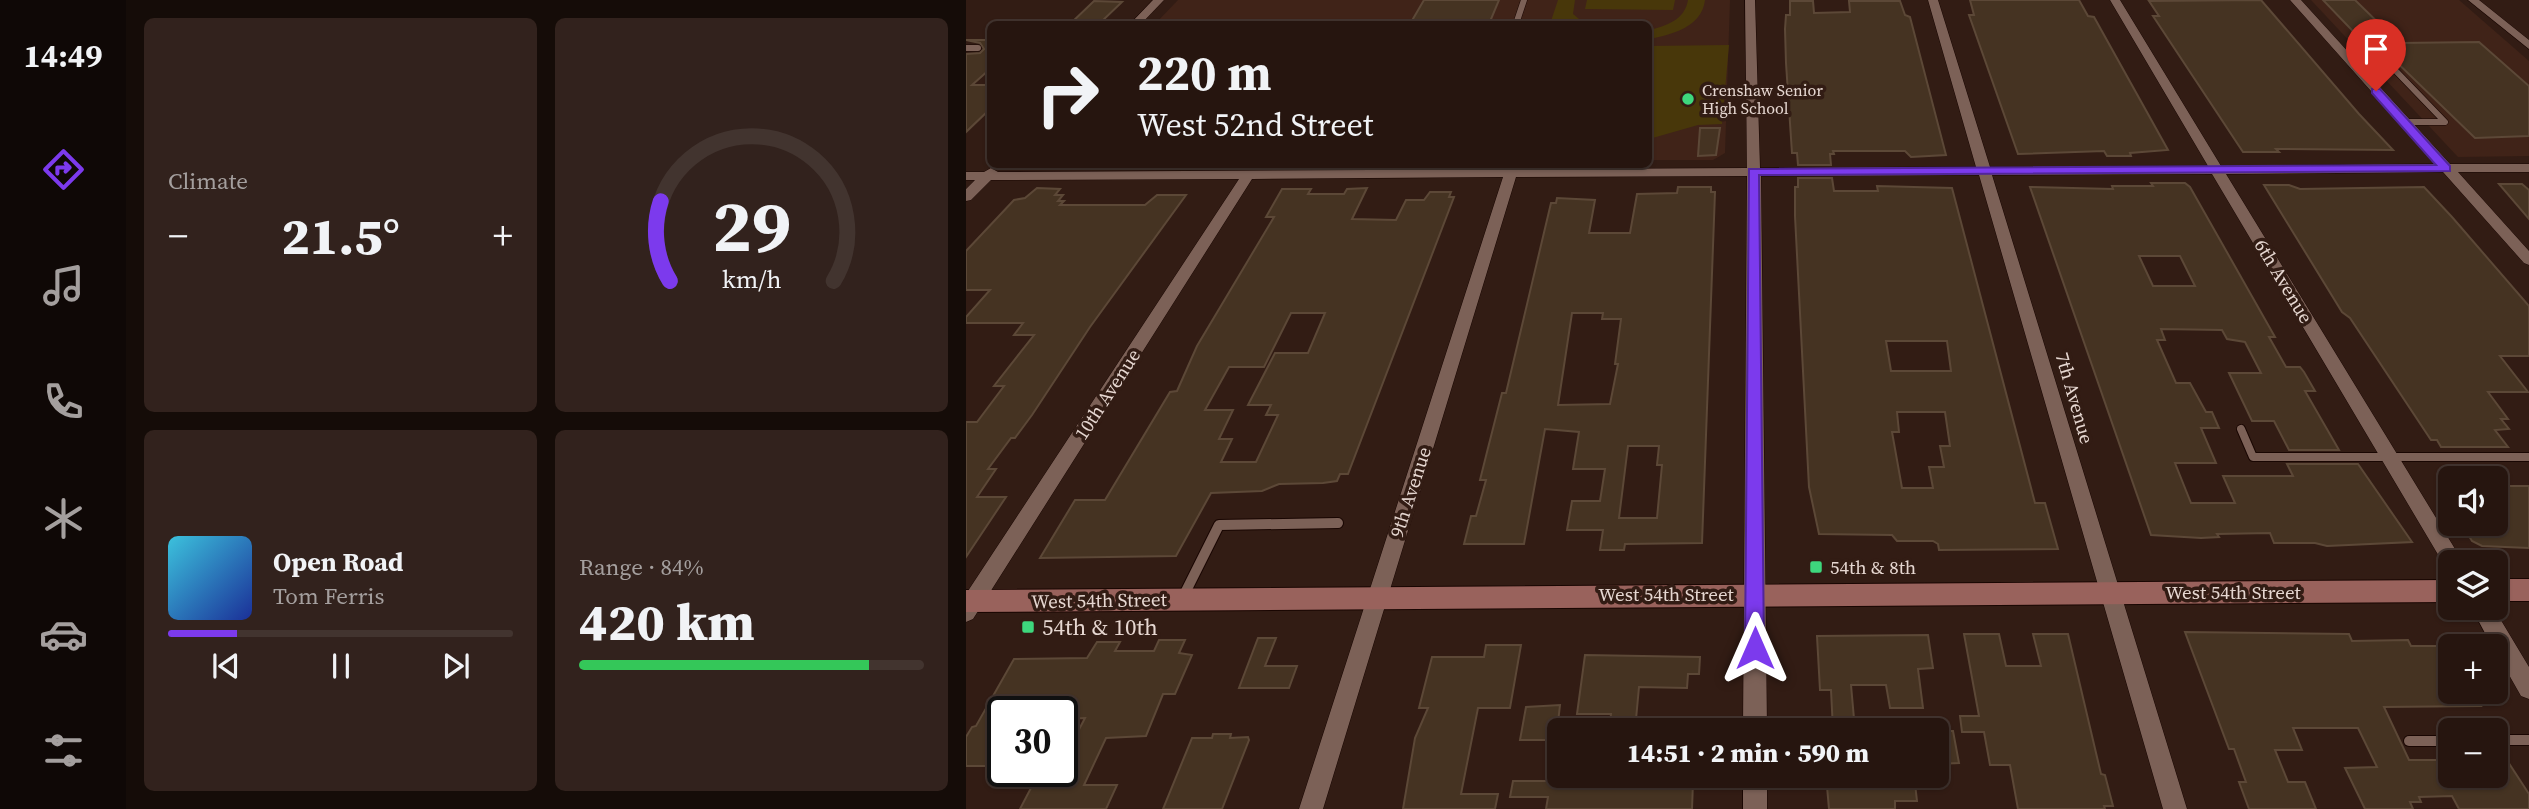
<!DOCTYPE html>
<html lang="en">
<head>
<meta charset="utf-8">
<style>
	body { margin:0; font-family:"Source Serif 4",serif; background:#32221d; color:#f1f3f6; height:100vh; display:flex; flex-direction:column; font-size:26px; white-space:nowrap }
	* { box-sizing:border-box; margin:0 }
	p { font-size:23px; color:#a49f9e }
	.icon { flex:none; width:38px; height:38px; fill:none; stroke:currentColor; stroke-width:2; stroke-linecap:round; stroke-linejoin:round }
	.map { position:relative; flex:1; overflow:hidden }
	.details { display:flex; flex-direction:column; gap:18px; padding:18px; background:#150c08; width:840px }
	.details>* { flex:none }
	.hud { position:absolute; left:21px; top:21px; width:665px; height:147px; border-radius:10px; box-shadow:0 2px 5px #0004,0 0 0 2px #42342f; background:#26150f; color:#f1f3f6; overflow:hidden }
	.controls { position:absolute; left:1472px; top:466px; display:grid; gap:14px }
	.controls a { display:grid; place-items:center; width:70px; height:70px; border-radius:10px; background:#26150f; box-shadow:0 2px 5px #0004,0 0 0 2px #42342f; font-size:35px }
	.speed { position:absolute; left:21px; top:696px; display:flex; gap:14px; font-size:35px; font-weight:700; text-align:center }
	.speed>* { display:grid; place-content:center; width:91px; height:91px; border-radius:50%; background:#26150f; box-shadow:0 2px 5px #0004,0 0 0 2px #42342f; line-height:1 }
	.speed .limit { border:4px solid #111; border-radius:10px; background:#fff; color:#111 }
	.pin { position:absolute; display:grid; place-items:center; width:60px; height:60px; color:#fff; margin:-72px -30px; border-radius:50% 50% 50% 0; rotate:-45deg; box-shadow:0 0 7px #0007 }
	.pin .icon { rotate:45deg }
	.me { position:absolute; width:77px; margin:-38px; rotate:0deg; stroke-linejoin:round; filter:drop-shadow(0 0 5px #0008) }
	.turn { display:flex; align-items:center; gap:24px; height:147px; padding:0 35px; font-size:32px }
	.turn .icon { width:91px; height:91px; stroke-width:2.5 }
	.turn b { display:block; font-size:49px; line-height:60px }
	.big { font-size:52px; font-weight:800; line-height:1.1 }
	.details .widget { flex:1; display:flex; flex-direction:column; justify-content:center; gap:10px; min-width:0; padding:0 24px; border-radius:10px; background:#32221d }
	.details .dial { align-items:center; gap:0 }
	.dial svg { height:182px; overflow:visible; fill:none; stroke:#42342f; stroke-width:7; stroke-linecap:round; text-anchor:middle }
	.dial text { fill:#f1f3f6; stroke:none }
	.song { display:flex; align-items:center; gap:21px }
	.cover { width:84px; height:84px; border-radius:10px; background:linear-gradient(135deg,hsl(190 70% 55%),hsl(230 70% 35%)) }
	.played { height:7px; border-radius:4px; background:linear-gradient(90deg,#7c3aed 20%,#42342f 20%) }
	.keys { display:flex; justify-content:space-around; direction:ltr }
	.heat { display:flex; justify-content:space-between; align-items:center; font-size:38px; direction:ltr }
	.charge { height:10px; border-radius:5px; background:linear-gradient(90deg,#34c759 84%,#42342f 0) }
	.details .tiles { flex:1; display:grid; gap:18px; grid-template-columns:repeat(2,1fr) }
	.trip { position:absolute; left:581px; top:718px; width:402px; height:70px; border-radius:10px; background:#26150f; box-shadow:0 2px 5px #0004,0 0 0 2px #42342f; font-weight:800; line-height:70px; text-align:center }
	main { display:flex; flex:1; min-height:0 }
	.tabs { display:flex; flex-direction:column; width:126px; justify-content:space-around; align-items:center; background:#0f0806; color:#a49f9e }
	.tabs .icon { width:49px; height:49px }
	.tabs .current { color:#7c3aed }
	.tabs b { font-size:32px; color:#f1f3f6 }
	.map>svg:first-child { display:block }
	.built { fill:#402318 }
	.green { fill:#48370a }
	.building { fill:#453322; stroke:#5c4837; stroke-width:2; fill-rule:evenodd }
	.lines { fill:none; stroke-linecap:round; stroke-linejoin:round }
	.lane-far2-casing { stroke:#190602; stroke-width:7 }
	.lane-far1-casing { stroke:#190602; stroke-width:10 }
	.lane-casing { stroke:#190602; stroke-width:12 }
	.street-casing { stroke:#190602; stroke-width:1 }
	.secondary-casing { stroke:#190602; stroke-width:2 }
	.lane-far2 { stroke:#7c6157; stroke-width:6 }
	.lane-far1 { stroke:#7c6157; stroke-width:8 }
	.lane { stroke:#7c6157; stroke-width:10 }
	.street { fill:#7c6157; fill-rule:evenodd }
	.secondary { fill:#99625c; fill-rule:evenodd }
	.route { fill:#7c3aed; stroke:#51269a; stroke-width:2 }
	.poi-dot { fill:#3ed77d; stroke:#321c14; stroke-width:2.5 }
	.labels { text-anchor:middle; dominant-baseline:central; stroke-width:7; stroke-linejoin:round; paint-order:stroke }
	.far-poi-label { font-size:16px; fill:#e6d7d1; stroke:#321c14; text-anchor:start }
	.street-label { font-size:19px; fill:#e6d7d1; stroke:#321c14 }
	.poi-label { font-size:19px; fill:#e6d7d1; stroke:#321c14; text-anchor:start }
	.near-poi-label { font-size:23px; fill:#e6d7d1; stroke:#321c14; text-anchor:start }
</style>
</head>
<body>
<main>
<nav class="tabs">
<b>14:49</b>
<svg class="icon current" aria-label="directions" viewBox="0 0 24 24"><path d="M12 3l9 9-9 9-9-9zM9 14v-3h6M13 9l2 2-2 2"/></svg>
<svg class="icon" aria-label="music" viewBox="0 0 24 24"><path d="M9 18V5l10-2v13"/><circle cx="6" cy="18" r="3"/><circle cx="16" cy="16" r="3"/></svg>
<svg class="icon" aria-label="phone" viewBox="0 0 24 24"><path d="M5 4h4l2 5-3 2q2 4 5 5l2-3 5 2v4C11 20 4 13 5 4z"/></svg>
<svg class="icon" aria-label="climate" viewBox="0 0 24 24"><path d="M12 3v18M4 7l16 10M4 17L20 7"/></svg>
<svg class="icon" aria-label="car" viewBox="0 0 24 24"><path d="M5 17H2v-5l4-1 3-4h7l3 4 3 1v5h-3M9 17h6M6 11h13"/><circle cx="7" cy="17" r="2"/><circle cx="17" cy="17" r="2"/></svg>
<svg class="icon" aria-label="filters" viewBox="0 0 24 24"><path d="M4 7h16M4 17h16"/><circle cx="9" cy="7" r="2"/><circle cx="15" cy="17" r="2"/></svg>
</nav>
<section class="details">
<div class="tiles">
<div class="widget"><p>Climate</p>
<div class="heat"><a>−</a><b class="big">21.5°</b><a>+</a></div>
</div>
<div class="widget dial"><svg viewBox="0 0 100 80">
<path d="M14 69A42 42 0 1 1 86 69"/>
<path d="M14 69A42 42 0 0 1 10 34" stroke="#7c3aed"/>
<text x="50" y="56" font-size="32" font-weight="700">29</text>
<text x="50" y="72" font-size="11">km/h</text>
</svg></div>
<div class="widget">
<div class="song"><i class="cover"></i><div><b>Open Road</b><p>Tom Ferris</p></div></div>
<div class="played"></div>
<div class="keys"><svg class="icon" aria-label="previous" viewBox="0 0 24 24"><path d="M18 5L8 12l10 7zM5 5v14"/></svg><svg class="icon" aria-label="pause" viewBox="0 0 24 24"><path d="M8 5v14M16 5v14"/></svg><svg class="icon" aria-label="next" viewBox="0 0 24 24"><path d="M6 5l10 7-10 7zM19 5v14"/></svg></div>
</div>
<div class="widget"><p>Range · 84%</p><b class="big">420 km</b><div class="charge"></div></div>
</div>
</section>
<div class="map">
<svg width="1563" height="809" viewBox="0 0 1563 809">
	<rect width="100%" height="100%" fill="#321c14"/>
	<g class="built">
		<path d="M 212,0 L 764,0 L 759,153 L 747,160 L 683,160 L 682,24 L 189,24 Z"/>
		<path d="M 1345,0 L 1493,0 L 1563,61 L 1563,156 L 1492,157 Z"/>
	</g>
	<g class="green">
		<path d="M 592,0 L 609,0 L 607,14 L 619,24 L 584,24 Z"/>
		<path d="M 621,0 L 709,0 L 707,10 L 619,9 Z"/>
		<path d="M 722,0 L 739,0 C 736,27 705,35 683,39 L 683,30 C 700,26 719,20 722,0 Z"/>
		<path d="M 763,45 L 756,124 L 732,125 L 683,139 L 683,46 Z"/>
	</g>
	<g class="building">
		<path d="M 458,0 L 533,0 L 523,24 L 444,24 Z"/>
		<path d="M 1004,0 L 1113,0 L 1122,16 L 1128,17 L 1202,150 L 1164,153 L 1165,156 L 1141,156 L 1138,151 L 1052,154 L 1003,15 L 1008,15 Z"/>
		<path d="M 1295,0 L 1393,114 L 1427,150 L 1310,149 L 1313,152 L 1277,152 L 1187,16 L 1193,16 L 1183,1 Z"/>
		<path d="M 1357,0 L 1389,0 L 1433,43 L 1513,42 L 1563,86 L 1563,136 L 1509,138 L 1420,52 L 1405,50 Z"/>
		<path d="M 128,1 L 156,2 L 133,24 L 104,24 Z"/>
		<path d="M 824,1 L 847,1 L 848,13 L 884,12 L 883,1 L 934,1 L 939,15 L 944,17 L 980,155 L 945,157 L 939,151 L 867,151 L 868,154 L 864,154 L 865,165 L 832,165 L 831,153 L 826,153 L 820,63 L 819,29 L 820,15 L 824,15 Z"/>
		<path d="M 0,40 L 24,40 L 24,69 L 6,85 L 24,85 L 24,109 L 0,132 L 0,54 L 14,53 L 18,49 L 14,43 Z"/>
		<path d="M 734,128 L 754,128 L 750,155 L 732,156 Z"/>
		<path d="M 832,178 L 866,178 L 868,191 L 912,191 L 911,186 L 986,188 L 1069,503 L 1079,503 L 1092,549 L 973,550 L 972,544 L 967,541 L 931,541 L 926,535 L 853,534 L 843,487 L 829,216 L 829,187 L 832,187 ZM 920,341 L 981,341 L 985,371 L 925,371 ZM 931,412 L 979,412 L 984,446 L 974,446 L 978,467 L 963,467 L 967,488 L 936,488 L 926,432 L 933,432 Z"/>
		<path d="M 1185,183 L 1219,183 L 1224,187 L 1309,337 L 1303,337 L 1320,367 L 1334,367 L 1338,372 L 1349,391 L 1339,391 L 1373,450 L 1323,450 L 1308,421 L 1286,421 L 1263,373 L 1295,373 L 1279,342 L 1261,339 L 1256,330 L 1195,329 L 1199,340 L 1191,340 L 1210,383 L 1224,383 L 1240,412 L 1246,412 L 1253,428 L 1235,428 L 1250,463 L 1209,463 L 1225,503 L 1269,503 L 1257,476 L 1327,476 L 1321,464 L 1392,464 L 1446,542 L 1361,546 L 1349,543 L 1308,543 L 1304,533 L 1251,534 L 1253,537 L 1235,538 L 1185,535 L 1064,187 L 1147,189 L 1146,186 L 1187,186 ZM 1173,256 L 1214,256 L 1229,286 L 1187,286 Z"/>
		<path d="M 1533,184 L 1556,184 L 1563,190 L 1563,219 Z"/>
		<path d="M 1298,185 L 1323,185 L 1334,189 L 1458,187 L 1486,217 L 1563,306 L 1563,356 L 1534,356 L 1562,392 L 1522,392 L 1542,419 L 1535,419 L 1543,429 L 1529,430 L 1542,447 L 1475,447 L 1471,440 L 1465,440 L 1384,318 L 1376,312 Z"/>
		<path d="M 712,187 L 745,187 L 745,192 L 749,192 L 736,543 L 659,544 L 658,550 L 634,550 L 637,530 L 601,530 L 606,501 L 634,501 L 639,469 L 607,469 L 613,432 L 579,429 L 558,544 L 498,544 L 505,516 L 510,516 L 520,480 L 514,480 L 521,452 L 536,393 L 540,393 L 585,203 L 590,203 L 591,198 L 629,200 L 623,233 L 664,233 L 671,194 L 711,193 ZM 606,313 L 637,313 L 636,319 L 655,319 L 649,364 L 652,364 L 644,404 L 592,405 ZM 662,446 L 693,446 L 691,465 L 696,465 L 691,518 L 653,518 Z"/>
		<path d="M 71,188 L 94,189 L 89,195 L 97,195 L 92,201 L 98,201 L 94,205 L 179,205 L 191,195 L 220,195 L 124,327 L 66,415 L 49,438 L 45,438 L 22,469 L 30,469 L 11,497 L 40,497 L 0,557 L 0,422 L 11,422 L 38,386 L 28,386 L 68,335 L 48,335 L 57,323 L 0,323 L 0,317 L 24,290 L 0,290 L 0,251 L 48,200 L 59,198 Z"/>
		<path d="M 401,188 L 386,219 L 430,220 L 440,200 L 458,200 L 464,192 L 485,192 L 483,197 L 488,197 L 382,474 L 374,474 L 371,481 L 357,483 L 313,484 L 296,491 L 245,493 L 210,556 L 74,558 L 109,500 L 139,500 L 204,392 L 211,391 L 231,346 L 308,217 L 300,217 L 316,189 L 345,189 L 342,194 L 378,194 L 381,189 ZM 325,313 L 359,313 L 342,353 L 309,353 L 282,405 L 305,405 L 300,415 L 312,415 L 290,462 L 255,462 L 266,439 L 253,439 L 267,410 L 239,410 L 263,367 L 298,367 Z"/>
		<path d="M 1530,486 L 1563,486 L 1563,548 L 1516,546 L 1506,541 L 1495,523 L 1530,523 Z"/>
		<path d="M 1219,632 L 1383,634 L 1386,641 L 1442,640 L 1445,646 L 1484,646 L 1484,691 L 1507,691 L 1515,706 L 1418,707 L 1443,760 L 1484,760 L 1484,775 L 1530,775 L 1530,748 L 1533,748 L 1563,794 L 1563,809 L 1493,809 L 1486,796 L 1453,797 L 1455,802 L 1444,802 L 1447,809 L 1399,809 L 1379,768 L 1411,767 L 1392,728 L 1327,728 L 1336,750 L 1309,750 L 1322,782 L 1339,782 L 1350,809 L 1283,809 L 1273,782 L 1280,782 L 1268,749 L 1263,749 Z"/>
		<path d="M 998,634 L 1033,634 L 1040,666 L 1075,666 L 1067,634 L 1102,634 L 1135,774 L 1139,775 L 1147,806 L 1138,806 L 1139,809 L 1052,809 L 1044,765 L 1024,765 L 1018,732 L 996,732 L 994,716 L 1013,716 Z"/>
		<path d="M 962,635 L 967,668 L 952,669 L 957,708 L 924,708 L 920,685 L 885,685 L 889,730 L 867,730 L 865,690 L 854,690 L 851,636 Z"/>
		<path d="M 292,638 L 310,638 L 299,666 L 331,666 L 323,688 L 273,688 Z"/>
		<path d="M 193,640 L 219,640 L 213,653 L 226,655 L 209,694 L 197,694 L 180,736 L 140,738 L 118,785 L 151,785 L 140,809 L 54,809 L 66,786 L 84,786 L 92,772 L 96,772 L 96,762 L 119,718 L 96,719 L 97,703 L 37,704 L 37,766 L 0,766 L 0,737 L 6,727 L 10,726 L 48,659 L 121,658 L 131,642 L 154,642 L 149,651 L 188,651 Z"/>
		<path d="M 520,645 L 555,645 L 544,708 L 512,708 L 495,794 L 532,794 L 529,809 L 437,809 L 449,738 L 462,708 L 453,708 L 466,657 L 518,657 Z"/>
		<path d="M 619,655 L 734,657 L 733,674 L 722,674 L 721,688 L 673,687 L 669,730 L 643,730 L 645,714 L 611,714 Z"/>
		<path d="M 594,705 L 590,740 L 554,740 L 560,707 Z"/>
		<path d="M 971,731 L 987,731 L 993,763 L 971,764 Z"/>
		<path d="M 247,734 L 265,734 L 264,738 L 282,737 L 283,740 L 256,809 L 197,809 L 226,738 L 246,738 Z"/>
		<path d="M 590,775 L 642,775 L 641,784 L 727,782 L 726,809 L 580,809 L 582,797 L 544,797 L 547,781 L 589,781 Z"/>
		<path d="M 860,775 L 948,775 L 951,801 L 929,801 L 929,809 L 863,809 Z"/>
	</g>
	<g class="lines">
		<defs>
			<g id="lane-far2">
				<path d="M 550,24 L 558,0"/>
				<path d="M 0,48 L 12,48"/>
				<path d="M 1390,68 L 1427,68 L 1479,122 L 1438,122"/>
			</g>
			<path id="lane-far1" d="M 1275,429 L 1287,457 L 1563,457"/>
			<g id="lane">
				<path d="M 217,597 L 253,525 L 372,523"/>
				<path d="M 1530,740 L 1563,740"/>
				<path d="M 1443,741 L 1484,741"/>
			</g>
			<g id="street">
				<path d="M 187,0 L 198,0 L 175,24 L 164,24 Z"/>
				<path d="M 779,0 L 789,0 L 794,168 L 1010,167 L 962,0 L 972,0 L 1024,167 L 1242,166 L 1144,0 L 1154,0 L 1255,166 L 1470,164 L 1324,0 L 1335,0 L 1484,164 L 1563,164 L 1563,172 L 1492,172 L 1563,251 L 1563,265 L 1558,263 L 1477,172 L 1260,174 L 1497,562 L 1484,562 L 1484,570 L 1480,568 L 1246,174 L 1026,175 L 1221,809 L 1197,809 L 1013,175 L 795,176 L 801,730 L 777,730 L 781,176 L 550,177 L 357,809 L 333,809 L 537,177 L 286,179 L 7,619 L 0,622 L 0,594 L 273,179 L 25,180 L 5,200 L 0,201 L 0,189 L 9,180 L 0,180 L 0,172 L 18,172 L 25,168 L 32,172 L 781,168 Z"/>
				<path d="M 1502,0 L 1513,0 L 1563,40 L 1563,49 Z"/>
				<path d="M 1505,607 L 1527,607 L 1563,667 L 1563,699 L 1555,696 L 1530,652 L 1530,646 L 1526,646 Z"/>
				<rect x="777" y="775" width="24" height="34"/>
			</g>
			<g id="secondary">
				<rect x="1530" y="579" width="33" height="22"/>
				<path d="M 1484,580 L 1484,602 L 0,612 L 0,590 Z"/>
			</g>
		</defs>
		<use href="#lane-far2" class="lane-far2-casing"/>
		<use href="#lane-far1" class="lane-far1-casing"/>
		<use href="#lane" class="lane-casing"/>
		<use href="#street" class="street-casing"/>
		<use href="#secondary" class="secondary-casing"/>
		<use href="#lane-far2" class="lane-far2"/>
		<use href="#lane-far1" class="lane-far1"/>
		<use href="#lane" class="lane"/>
		<use href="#street" class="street"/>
		<use href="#secondary" class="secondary"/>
	</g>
	<path class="route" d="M 1406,89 L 1414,89 L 1484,166 L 1484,171 L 793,175 L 798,648 L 796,655 L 789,658 L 782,655 L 779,648 L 783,169 L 1470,165 L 1406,93 Z"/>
	<g class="poi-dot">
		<circle cx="722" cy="99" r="7"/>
		<rect x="843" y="560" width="14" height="14" rx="3.5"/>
		<rect x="55" y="620" width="14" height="14" rx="3.5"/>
	</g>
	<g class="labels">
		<g class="far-poi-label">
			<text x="736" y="90">Crenshaw Senior<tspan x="736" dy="18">High School</tspan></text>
		</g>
		<g class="street-label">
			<text transform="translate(1318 281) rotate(59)">6th Avenue</text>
			<text transform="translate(141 394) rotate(-57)">10th Avenue</text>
			<text transform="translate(1109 398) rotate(74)">7th Avenue</text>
			<text transform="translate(444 492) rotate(-72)">9th Avenue</text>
			<text x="1267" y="592">West 54th Street</text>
			<text x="700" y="594">West 54th Street</text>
			<text transform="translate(133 600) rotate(-1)">West 54th Street</text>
		</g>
		<g class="poi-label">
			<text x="864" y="567">54th &amp; 8th</text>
		</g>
		<g class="near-poi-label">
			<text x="76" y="627">54th &amp; 10th</text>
		</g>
	</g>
</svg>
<div class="controls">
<a><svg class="icon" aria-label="sound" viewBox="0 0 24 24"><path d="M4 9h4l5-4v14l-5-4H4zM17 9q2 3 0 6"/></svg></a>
<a><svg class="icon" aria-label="layers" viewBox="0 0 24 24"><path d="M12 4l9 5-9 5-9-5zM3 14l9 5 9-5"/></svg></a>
<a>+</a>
<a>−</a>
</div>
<div class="speed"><div class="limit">30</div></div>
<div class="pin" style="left:1410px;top:91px;background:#d93025"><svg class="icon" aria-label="arrive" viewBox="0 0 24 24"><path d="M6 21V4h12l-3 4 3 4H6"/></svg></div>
<svg class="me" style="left:789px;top:648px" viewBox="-20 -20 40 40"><path d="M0-17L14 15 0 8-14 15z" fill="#7c3aed" stroke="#fff" stroke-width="4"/></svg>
<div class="trip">14:51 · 2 min · 590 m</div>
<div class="hud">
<div class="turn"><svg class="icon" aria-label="right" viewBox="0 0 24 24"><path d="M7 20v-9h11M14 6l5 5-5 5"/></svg><div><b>220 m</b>West 52nd Street</div></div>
</div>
</div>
</main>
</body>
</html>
